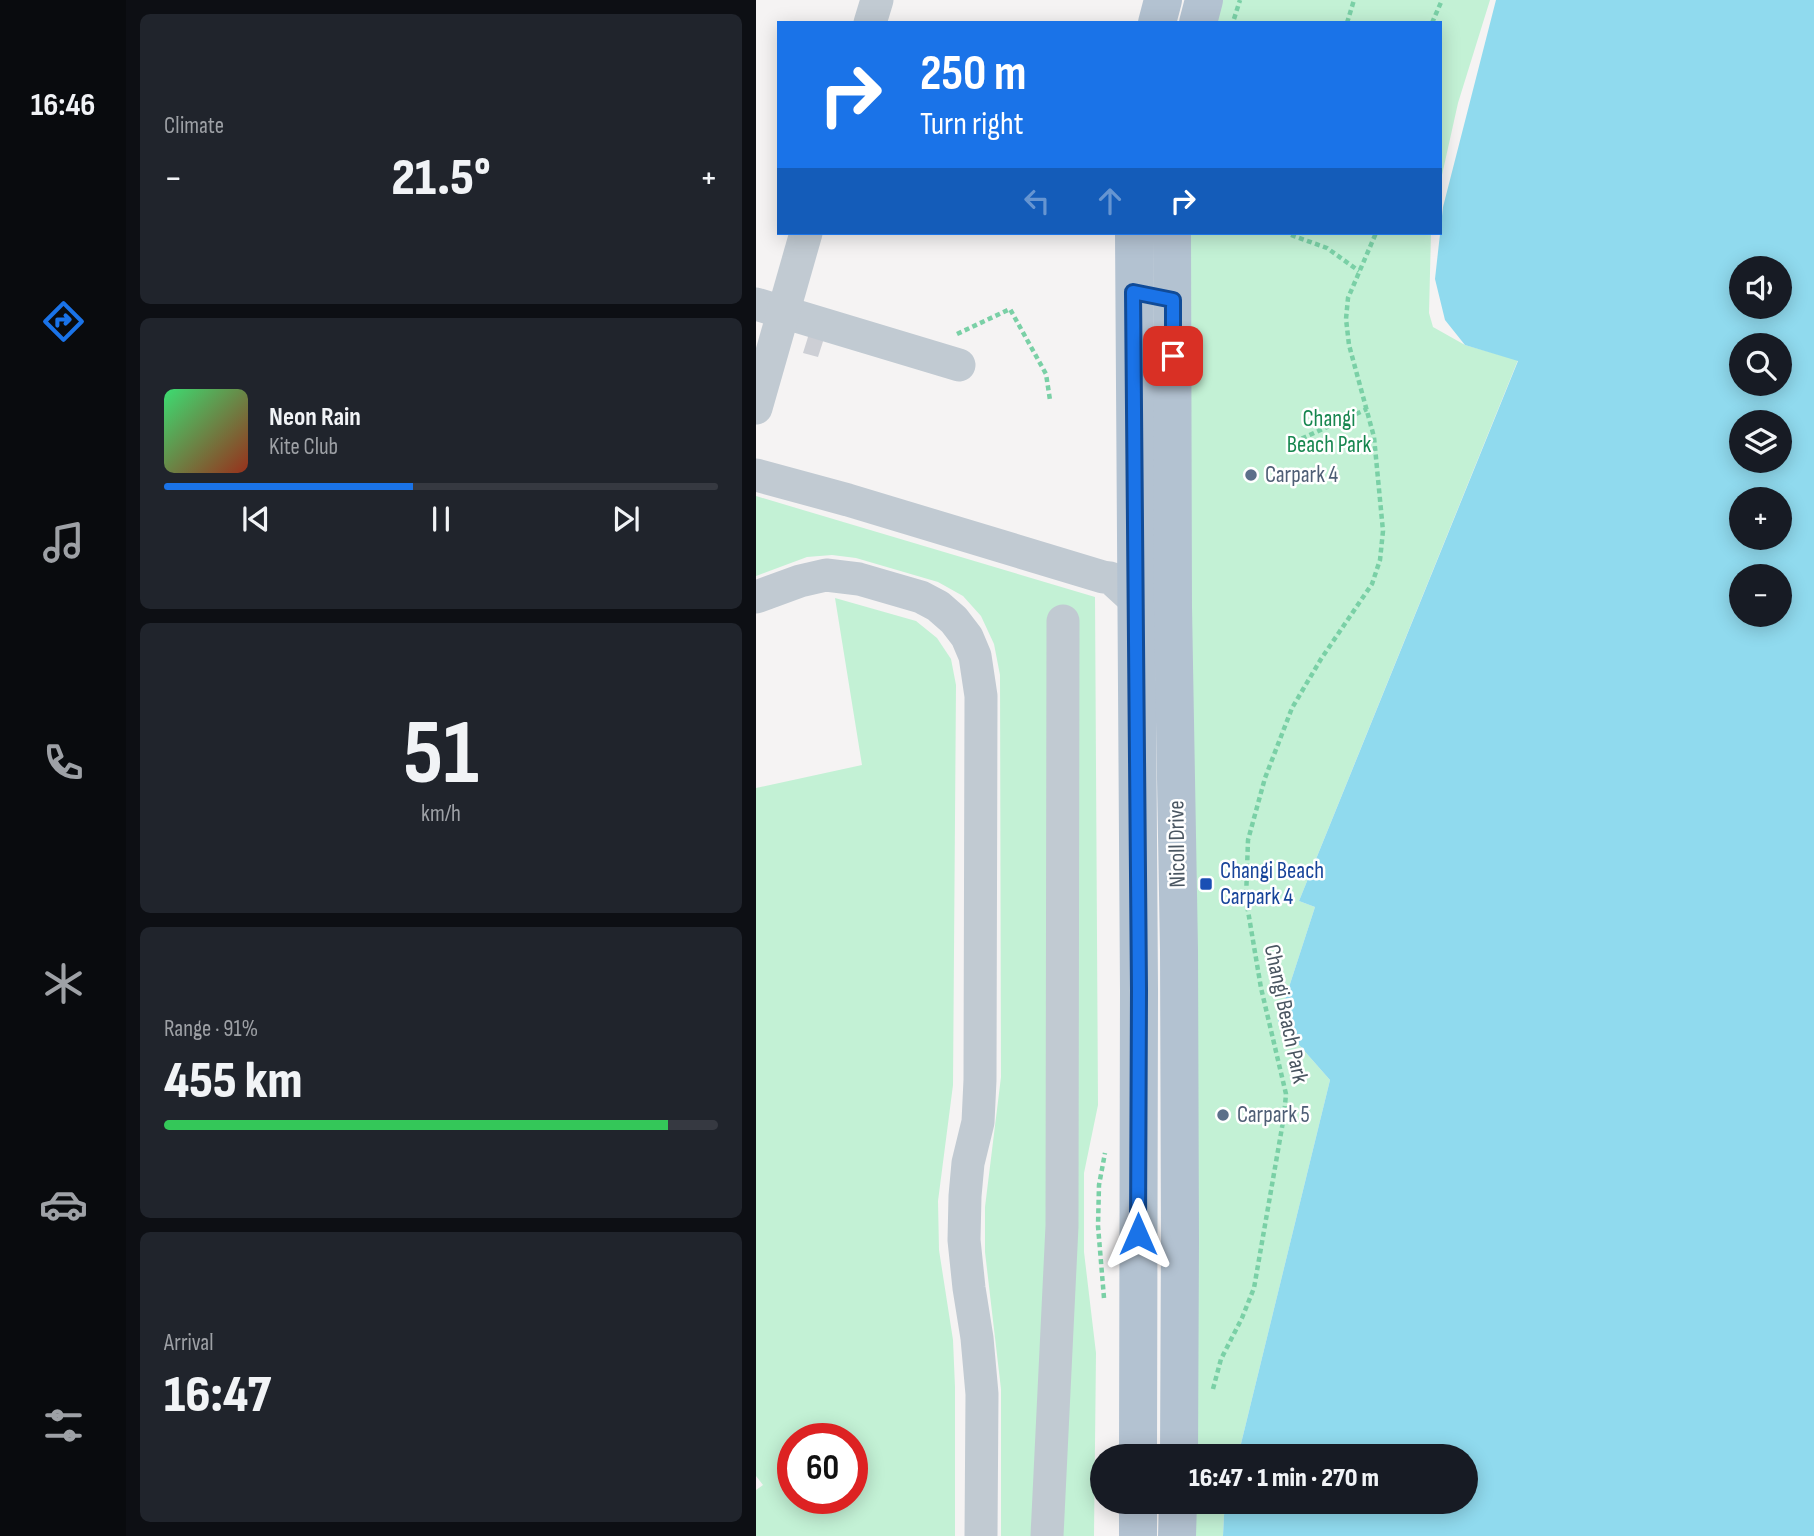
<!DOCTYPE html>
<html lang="en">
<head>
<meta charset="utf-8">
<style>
	body { margin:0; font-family:"Sofia Sans Condensed",sans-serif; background:#20242c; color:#f1f3f6; height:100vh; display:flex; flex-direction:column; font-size:26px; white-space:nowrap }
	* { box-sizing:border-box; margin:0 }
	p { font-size:23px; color:#9ea1a6 }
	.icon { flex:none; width:38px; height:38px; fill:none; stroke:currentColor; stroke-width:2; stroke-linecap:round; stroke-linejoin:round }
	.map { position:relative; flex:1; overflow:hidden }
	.drawer { display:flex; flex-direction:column; gap:14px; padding:14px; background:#0d0f14; width:630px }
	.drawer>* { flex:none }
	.guide { position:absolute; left:21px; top:21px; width:665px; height:214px; border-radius:0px; box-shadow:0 4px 18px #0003; background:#1a73e8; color:#fff; overflow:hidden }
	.fabs { position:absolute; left:973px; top:256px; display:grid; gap:14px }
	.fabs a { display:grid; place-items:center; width:63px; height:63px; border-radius:50%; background:#171b24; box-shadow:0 4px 18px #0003; font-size:35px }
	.speed { position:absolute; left:21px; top:1423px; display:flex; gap:14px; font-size:35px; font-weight:700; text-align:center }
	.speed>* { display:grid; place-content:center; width:91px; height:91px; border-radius:50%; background:#171b24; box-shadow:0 4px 18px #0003; line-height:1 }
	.speed .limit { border:10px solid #d22; background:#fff; color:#111 }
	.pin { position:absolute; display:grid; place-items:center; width:60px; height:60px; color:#fff; margin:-30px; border-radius:14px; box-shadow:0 4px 10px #0006 }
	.me { position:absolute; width:77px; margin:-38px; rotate:0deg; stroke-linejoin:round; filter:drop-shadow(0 0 5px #0008) }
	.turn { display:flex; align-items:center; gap:24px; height:147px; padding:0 28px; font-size:32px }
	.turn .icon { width:91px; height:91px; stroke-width:2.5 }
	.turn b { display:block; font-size:49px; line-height:60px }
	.lanes { display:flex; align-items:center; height:66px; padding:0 28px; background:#0003; justify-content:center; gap:35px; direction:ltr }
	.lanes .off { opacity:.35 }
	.big { font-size:52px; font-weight:800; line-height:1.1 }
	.drawer .card { flex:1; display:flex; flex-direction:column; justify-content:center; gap:10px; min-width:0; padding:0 24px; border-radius:10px; background:#20242c }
	.drawer .dial { align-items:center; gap:0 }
	.dial b { font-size:91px; line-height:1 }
	.song { display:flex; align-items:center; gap:21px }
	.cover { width:84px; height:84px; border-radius:10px; background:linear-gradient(135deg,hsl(140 70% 55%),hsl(10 70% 35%)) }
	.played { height:7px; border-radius:4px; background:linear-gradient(90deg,#1a73e8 45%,#363941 45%) }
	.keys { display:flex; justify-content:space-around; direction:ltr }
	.heat { display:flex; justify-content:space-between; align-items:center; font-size:38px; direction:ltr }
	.charge { height:10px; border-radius:5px; background:linear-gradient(90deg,#34c759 91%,#363941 0) }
	.trip { position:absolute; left:334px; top:1444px; width:388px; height:70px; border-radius:35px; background:#171b24; box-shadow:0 4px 18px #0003; font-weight:800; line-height:70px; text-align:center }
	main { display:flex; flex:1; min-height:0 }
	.dock { display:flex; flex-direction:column; width:126px; justify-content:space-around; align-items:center; background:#090b0e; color:#9ea1a6 }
	.dock .icon { width:49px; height:49px }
	.dock .on { color:#1a73e8 }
	.dock b { font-size:32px; color:#f1f3f6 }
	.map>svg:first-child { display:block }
	.green { fill:#c3f1d5; fill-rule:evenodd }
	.water { fill:#90daee; fill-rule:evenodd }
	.building { fill:#cdcfd5 }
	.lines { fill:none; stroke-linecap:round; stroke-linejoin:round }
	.path { stroke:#7ad0a6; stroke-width:4.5; stroke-dasharray:5 3.5; stroke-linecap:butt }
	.minor { stroke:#c1cad2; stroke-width:33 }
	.major { stroke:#b3c2d1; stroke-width:38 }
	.route-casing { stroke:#114b97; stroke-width:18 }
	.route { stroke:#1a73e8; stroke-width:12 }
	.service-dot { fill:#5c6f8a; stroke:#fff; stroke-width:2.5 }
	.transit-dot { fill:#1a4fb4; stroke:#fff; stroke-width:2.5 }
	.labels { text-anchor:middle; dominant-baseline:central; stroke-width:5; stroke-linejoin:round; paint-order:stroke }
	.park-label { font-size:23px; fill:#17864f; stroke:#fff }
	.service-label { font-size:23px; fill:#4e5e75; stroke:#fff; text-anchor:start }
	.street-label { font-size:23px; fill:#4a5661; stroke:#fff }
	.transit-label { font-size:23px; fill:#164399; stroke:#fff; text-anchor:start }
</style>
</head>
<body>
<main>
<nav class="dock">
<b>16:46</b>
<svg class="icon on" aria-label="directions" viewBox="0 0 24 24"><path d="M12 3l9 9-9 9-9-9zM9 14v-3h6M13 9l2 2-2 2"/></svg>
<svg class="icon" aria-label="music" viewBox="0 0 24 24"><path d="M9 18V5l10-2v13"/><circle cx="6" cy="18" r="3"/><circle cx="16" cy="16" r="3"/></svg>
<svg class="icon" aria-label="phone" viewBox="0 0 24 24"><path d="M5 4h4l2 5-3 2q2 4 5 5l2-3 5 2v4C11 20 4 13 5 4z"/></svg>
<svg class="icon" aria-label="climate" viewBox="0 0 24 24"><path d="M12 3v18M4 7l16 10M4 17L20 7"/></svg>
<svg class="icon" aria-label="car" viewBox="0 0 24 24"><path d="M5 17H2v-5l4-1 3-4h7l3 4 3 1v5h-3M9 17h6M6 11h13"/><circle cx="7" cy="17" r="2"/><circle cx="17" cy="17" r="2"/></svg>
<svg class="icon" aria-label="filters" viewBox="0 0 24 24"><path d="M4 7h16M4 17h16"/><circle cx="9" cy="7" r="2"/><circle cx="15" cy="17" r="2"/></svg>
</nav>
<section class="drawer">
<div class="card"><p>Climate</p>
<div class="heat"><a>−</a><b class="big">21.5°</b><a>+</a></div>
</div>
<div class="card">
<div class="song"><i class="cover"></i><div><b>Neon Rain</b><p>Kite Club</p></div></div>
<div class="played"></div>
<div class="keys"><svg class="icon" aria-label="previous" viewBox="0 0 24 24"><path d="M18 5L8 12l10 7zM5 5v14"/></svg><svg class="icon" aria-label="pause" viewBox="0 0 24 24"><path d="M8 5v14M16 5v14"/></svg><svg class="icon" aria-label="next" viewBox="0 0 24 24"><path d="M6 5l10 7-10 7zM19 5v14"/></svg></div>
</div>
<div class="card dial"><b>51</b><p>km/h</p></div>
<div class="card"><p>Range · 91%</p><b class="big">455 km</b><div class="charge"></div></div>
<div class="card"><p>Arrival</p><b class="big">16:47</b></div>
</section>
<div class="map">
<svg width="1058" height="1536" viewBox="0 0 1058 1536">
	<rect width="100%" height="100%" fill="#f5f3f3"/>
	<g class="green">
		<path d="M 456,0 L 734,0 L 702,103 L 684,184 L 684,23 L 450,23 Z"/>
		<path d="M 423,233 L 675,233 L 673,313 L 677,327 L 709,345 L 762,360 L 543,901 L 559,907 L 522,1021 L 574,1080 L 482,1456 L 435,1456 Z"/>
		<path d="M 0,496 L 339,597 L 342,1105 L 328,1173 L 328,1252 L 340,1353 L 338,1536 L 305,1536 L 297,1228 L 277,1536 L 245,1536 L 245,1389 L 229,1252 L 229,1207 L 245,1077 L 244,675 L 238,644 L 225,616 L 207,596 L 182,582 L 100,558 L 76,555 L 51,557 L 0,576 Z"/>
		<path d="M 79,598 L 160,621 L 181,638 L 195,659 L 200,685 L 197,1085 L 182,1201 L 183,1250 L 197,1340 L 199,1387 L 199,1536 L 0,1536 L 0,1490 L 7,1485 L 0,1476 L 0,788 L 106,765 ZM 37,1438 L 96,1438 L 96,1498 L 37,1498 Z"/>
		<path d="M 433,1502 L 471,1502 L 468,1515 L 467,1536 L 431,1536 Z"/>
	</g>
	<path class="water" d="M 740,0 L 1058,0 L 1058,1536 L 467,1536 L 468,1515 L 471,1502 L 710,1502 L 710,1456 L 482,1456 L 574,1080 L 522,1021 L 559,907 L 543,901 L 762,361 L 709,345 L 689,320 L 679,279 L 687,207 ZM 985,268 L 1024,268 L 1024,306 L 985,306 ZM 985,345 L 1024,345 L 1024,383 L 985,383 ZM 985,422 L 1024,422 L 1024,460 L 985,460 ZM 985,499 L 1024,499 L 1024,537 L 985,537 ZM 985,576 L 1024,576 L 1024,614 L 985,614 Z"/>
	<path class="building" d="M 56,324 L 71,329 L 62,357 L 47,353 Z"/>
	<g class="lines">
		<g class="path">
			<path d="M 478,19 L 484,0"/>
			<path d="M 591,23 L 598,0"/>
			<path d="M 676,23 L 686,0"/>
			<path d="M 535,235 L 571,248 L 603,271"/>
			<path d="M 201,334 L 254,309 L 290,374 L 294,400"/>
			<path d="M 538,442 L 611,409"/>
			<path d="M 348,1298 L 342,1226 L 343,1185 L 349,1153"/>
			<path d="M 457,1389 L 465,1359 L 486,1318 L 498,1288 L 528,1116 L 530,1094 L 505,988 L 490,899 L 492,840 L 509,778 L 536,708 L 565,659 L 616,584 L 624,560 L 627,531 L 618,437 L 593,345 L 590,319 L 592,298 L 620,233"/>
		</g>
		<g class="minor">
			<path d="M 114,23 L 121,0"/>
			<path d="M 0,304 L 203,365"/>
			<path d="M 0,408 L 50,233"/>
			<path d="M 0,475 L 92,500 L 347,577 L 355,578 L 379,600 L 401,604"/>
			<path d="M 0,597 L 44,581 L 70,575 L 103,579 L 165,597 L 182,606 L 198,620 L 211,637 L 219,656 L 225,696 L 224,1080 L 222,1122 L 212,1163 L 209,1196 L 208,1240 L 213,1288 L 221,1338 L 226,1394 L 225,1536"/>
			<path d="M 291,1536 L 306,1226 L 307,621"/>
		</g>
		<g class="major">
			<path d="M 401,23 L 407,0"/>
			<path d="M 442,23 L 448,0"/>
			<path d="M 378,233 L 383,990 L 382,1456"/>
			<path d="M 416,233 L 417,607 L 423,950 L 424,1242 L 423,1456"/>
			<path d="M 382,1536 L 382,1502"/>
			<path d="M 421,1536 L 422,1502"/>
		</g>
	</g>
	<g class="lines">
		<defs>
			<path id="route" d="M 382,1234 L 383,990 L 377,292 L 417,300 L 417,356"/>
		</defs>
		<use href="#route" class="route-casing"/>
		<use href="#route" class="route"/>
	</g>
	<g class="service-dot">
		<circle cx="495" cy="475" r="7"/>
		<circle cx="467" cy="1115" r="7"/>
	</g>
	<rect class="transit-dot" x="443" y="877" width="14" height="14" rx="3.5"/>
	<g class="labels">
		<g class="park-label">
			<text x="573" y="419">Changi<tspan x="573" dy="26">Beach Park</tspan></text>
		</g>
		<g class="service-label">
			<text x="509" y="475">Carpark 4</text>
			<text x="481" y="1115">Carpark 5</text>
		</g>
		<g class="street-label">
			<text transform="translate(421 844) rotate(-91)">Nicoll Drive</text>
			<text transform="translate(530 1014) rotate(78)">Changi Beach Park</text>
		</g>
		<g class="transit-label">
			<text x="464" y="871">Changi Beach<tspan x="464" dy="26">Carpark 4</tspan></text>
		</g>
	</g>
</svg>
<div class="fabs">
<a><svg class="icon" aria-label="sound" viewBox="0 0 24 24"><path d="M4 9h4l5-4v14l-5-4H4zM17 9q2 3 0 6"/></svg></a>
<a><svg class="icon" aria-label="search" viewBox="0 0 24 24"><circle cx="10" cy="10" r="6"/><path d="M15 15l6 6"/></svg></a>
<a><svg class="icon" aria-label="layers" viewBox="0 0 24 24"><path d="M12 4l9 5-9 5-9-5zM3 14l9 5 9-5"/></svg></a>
<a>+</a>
<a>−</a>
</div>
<div class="speed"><div class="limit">60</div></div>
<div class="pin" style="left:417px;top:356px;background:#d93025"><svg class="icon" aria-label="arrive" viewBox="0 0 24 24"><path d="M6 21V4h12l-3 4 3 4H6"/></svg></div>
<svg class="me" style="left:382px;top:1234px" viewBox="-20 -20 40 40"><path d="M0-17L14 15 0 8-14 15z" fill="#1a73e8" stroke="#fff" stroke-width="4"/></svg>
<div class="trip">16:47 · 1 min · 270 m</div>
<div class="guide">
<div class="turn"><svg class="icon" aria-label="right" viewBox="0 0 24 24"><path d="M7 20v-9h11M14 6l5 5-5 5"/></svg><div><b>250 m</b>Turn right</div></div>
<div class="lanes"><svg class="icon off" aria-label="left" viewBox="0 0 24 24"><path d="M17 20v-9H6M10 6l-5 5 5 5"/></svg><svg class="icon off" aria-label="ahead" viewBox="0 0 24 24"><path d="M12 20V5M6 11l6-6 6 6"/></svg><svg class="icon" aria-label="right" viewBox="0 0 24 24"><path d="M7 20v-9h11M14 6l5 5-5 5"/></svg></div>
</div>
</div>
</main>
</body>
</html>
